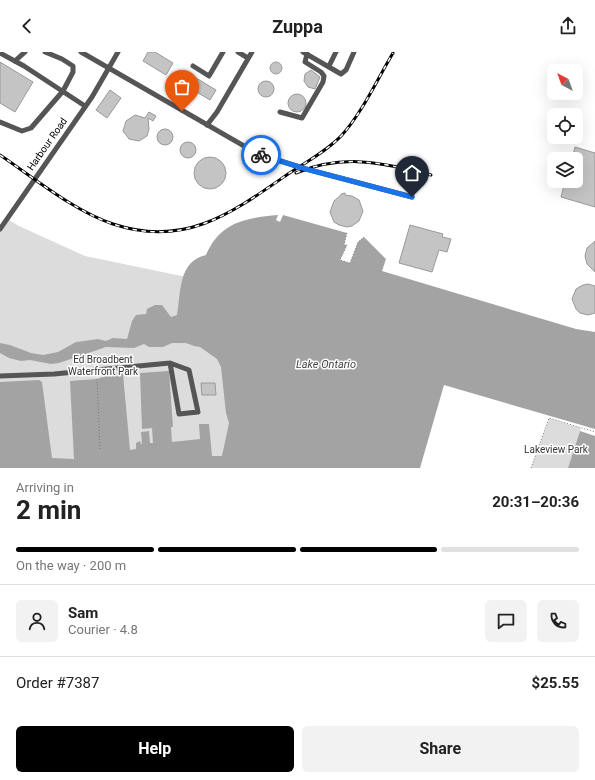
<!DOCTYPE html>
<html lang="en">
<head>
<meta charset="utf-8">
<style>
	body { margin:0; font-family:Roboto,sans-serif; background:#f2f2f2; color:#222; height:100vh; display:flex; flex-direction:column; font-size:15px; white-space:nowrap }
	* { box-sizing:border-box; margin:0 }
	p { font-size:13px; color:#767676 }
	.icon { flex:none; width:22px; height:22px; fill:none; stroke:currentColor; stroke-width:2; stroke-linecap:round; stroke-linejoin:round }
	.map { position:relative; height:416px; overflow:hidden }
	.sheet { display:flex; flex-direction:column; background:#fff; flex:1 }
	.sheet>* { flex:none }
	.needle { width:26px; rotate:319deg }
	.controls { position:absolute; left:547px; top:12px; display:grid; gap:8px }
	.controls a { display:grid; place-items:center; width:36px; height:36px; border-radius:6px; background:#fff; box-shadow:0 4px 16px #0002; font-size:20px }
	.pin { position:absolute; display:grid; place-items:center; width:34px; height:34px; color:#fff; margin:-41px -17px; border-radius:50% 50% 50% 0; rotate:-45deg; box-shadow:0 0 4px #0007 }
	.pin .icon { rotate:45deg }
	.courier { position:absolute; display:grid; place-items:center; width:40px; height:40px; margin:-20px; border:3px solid #1a73e8; border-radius:50%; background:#fff; color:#222; box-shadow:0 1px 5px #0007 }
	.head em { font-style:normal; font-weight:700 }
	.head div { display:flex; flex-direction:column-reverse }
	.head { display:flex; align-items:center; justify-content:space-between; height:68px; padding:0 16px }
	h1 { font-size:26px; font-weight:700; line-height:30px }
	.bar { display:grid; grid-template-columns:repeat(4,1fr); gap:6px 4px; align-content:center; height:48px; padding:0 16px }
	.bar i { height:5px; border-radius:3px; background:#e0e0e0 }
	.bar .on { background:#000 }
	.bar p { grid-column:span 4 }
	.line { display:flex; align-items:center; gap:10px; padding:0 16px; border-top:1px solid #e0e0e0 }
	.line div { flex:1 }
	.round { display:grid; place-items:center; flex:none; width:42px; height:42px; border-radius:6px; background:#f2f2f2 }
	.primary-button { display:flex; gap:8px; margin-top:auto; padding:8px 16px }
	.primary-button a { flex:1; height:46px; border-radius:6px; background:#000; color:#fff; font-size:16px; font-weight:700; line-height:46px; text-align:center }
	.primary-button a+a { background:#f2f2f2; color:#222 }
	header { display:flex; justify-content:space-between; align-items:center; height:52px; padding:0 16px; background:#fff; font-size:18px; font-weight:700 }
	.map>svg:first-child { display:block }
</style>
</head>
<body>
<header><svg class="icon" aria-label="back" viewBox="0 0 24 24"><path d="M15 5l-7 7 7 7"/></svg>Zuppa<svg class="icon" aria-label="share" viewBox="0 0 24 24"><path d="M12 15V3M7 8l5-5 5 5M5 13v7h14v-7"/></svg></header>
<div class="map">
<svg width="595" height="416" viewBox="0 0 595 416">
	<rect width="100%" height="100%" fill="#fff"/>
	<g fill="#dcdcdc">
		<path d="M9 168 19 174 85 204 196 227 231 306 236 416H0V181Z"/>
		<path d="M549 366 581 376 568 416H531Z"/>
	</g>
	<g fill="#a3a3a3">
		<path d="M278 163 276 168 280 170 283 163 347 181 344 193H347L340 208 350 211 358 190 364 185 386 207 382 219 576 277 595 280V377L444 333 420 416H0V330L39 328 42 330 52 406 74 407 70 329 97 327 119 320 123 322 130 398 136 397V391L140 389 141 392H142L141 380 149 379 150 391H153L152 376 142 377 140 321 169 319 173 375H171L172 390 200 387 199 372H209L212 404H222L229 371 226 361 221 315 217 307 200 295 194 294 186 291H172L163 295H149L144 292 134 296 106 295 59 311 51 312 30 308 21 309 9 306 0 301V291L10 293 31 301 43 303 58 300 76 290 84 289 98 287 106 289 113 286 127 287 132 269 136 263 146 262 147 257 155 253H162L171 265 177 263C181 241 178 209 206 203 220 170 245 166 278 163Z"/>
		<path d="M580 379 595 384V416H568Z"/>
	</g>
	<g fill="#c4c4c4" stroke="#999">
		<path d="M148 0H155L173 11 166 23 143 9Z"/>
		<circle cx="276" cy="16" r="6"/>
		<path d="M0 10 33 30 15 60 0 51Z"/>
		<path d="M311 18 320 25 315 37 308 35 304 29 305 22Z"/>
		<path d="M186 20 216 38 210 48 180 30Z"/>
		<circle cx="266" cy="37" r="8"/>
		<path d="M110 38 121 46 107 66 96 58Z"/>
		<circle cx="297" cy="51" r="9"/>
		<path d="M149 60 156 64 153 69 148 66 149 77 147 84 139 89 129 87 123 79 126 69 135 63 145 66Z"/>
		<circle cx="165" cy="85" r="8"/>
		<circle cx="188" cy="98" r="8"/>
		<path d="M575 95 595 101V155L561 145 565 129H576V107H572Z"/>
		<circle cx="210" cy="121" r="16"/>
		<path d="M345 141V143L352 144 359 148 363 159 359 169 352 174 347 175 339 173 334 170 330 160 334 149 341 143V142Z"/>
		<path d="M410 173 443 182 442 185 451 187 447 200 439 198 432 220 399 211Z"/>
		<path d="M595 189V220L587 212 585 204 587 196Z"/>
		<path d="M588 232 595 234V261L588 263 580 261 576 257 572 247 576 237 583 233Z"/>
		<path d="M201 331H215L216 343H202Z"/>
	</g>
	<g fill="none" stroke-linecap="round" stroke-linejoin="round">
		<g stroke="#777" stroke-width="1" stroke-dasharray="1 2" stroke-linecap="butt">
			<path d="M347 181 344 193H347L340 208 350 211 358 190 364 185"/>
			<path d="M97 327 100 398"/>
			<path d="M531 416 549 366 595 380"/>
		</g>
		<g stroke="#555" stroke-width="5">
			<path d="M81 0 258 102 306 117 412 145"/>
			<path d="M238 0 248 6"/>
			<path d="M303 0 341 22 346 18 354 0"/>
			<path d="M0 1 24 14 85 54"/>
			<path d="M15 9 25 0"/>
			<path d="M193 14 209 24 223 0"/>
			<path d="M329 14 336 0"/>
			<path d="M280 60 302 66 323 30 324 24 321 20 305 10 307 2"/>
			<path d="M0 70 22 79 31 76 63 39 73 20V14L62 7 45 0"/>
			<path d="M207 73 217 60 252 0"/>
			<path d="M0 177 92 45 118 0"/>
			<path d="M0 324 54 322 170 311 189 318 198 360 179 362 170 311"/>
		</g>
		<g stroke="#000" stroke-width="3">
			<g id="rail">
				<path d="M0 103C34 126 74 159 113 172 185 196 232 161 288 122 306 110 327 99 342 83 362 61 378 26 393 1"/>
				<path d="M296 121C345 101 382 111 431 123"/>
			</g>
		</g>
		<use href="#rail" stroke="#fff" stroke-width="1.5" stroke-dasharray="4.5" stroke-linecap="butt"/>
	</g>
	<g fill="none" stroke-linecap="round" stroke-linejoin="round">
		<path stroke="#595959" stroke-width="4" stroke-dasharray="0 7.2" d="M182 59 261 103"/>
		<path stroke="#1a73e8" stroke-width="5" d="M261 103 306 117 412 145"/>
	</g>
	<g text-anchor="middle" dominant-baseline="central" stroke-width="3" stroke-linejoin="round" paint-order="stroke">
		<g font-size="10" fill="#000" stroke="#fff">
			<text transform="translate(47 92) rotate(-55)">Harbour Road</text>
		</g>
		<g font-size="10" fill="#333" stroke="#fff">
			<text x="103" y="307">Ed Broadbent<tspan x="103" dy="12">Waterfront Park</tspan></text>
			<text x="556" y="397">Lakeview Park</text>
		</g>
		<g font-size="11" font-style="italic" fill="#444" stroke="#fff">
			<text x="326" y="312">Lake Ontario</text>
		</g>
	</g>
</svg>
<div class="controls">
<a><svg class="needle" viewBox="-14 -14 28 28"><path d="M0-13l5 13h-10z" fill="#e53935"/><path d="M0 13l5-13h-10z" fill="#767676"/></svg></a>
<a><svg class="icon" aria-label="locate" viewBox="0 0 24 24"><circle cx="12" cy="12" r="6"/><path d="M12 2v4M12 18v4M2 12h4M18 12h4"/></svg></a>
<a><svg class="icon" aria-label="layers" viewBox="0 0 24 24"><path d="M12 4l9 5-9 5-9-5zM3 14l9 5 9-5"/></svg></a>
</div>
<div class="pin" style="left:182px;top:59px;background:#ea580c"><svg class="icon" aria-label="bag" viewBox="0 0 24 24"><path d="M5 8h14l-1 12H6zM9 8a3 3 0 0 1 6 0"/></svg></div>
<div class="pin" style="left:412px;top:145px;background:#1f2937"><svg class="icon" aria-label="home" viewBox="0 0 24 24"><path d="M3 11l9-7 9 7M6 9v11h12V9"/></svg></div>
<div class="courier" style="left:261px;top:103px"><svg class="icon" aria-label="bike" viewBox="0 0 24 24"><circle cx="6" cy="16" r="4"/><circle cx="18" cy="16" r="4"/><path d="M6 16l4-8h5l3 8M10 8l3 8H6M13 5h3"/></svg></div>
</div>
<section class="sheet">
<div class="head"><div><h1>2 min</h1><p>Arriving in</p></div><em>20:31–20:36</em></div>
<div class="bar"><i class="on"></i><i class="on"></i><i class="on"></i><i></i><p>On the way · 200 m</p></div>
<div class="line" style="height:72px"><a class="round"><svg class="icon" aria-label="person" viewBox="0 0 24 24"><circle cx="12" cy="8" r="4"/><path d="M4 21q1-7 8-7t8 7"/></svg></a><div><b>Sam</b><p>Courier · 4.8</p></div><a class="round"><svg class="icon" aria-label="chat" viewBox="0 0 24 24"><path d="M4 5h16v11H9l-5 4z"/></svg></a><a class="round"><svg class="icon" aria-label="phone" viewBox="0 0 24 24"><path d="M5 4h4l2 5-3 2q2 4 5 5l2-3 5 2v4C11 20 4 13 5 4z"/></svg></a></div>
<div class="line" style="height:52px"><div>Order #7387</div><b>$25.55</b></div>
<div class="primary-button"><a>Help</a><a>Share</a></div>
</section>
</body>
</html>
